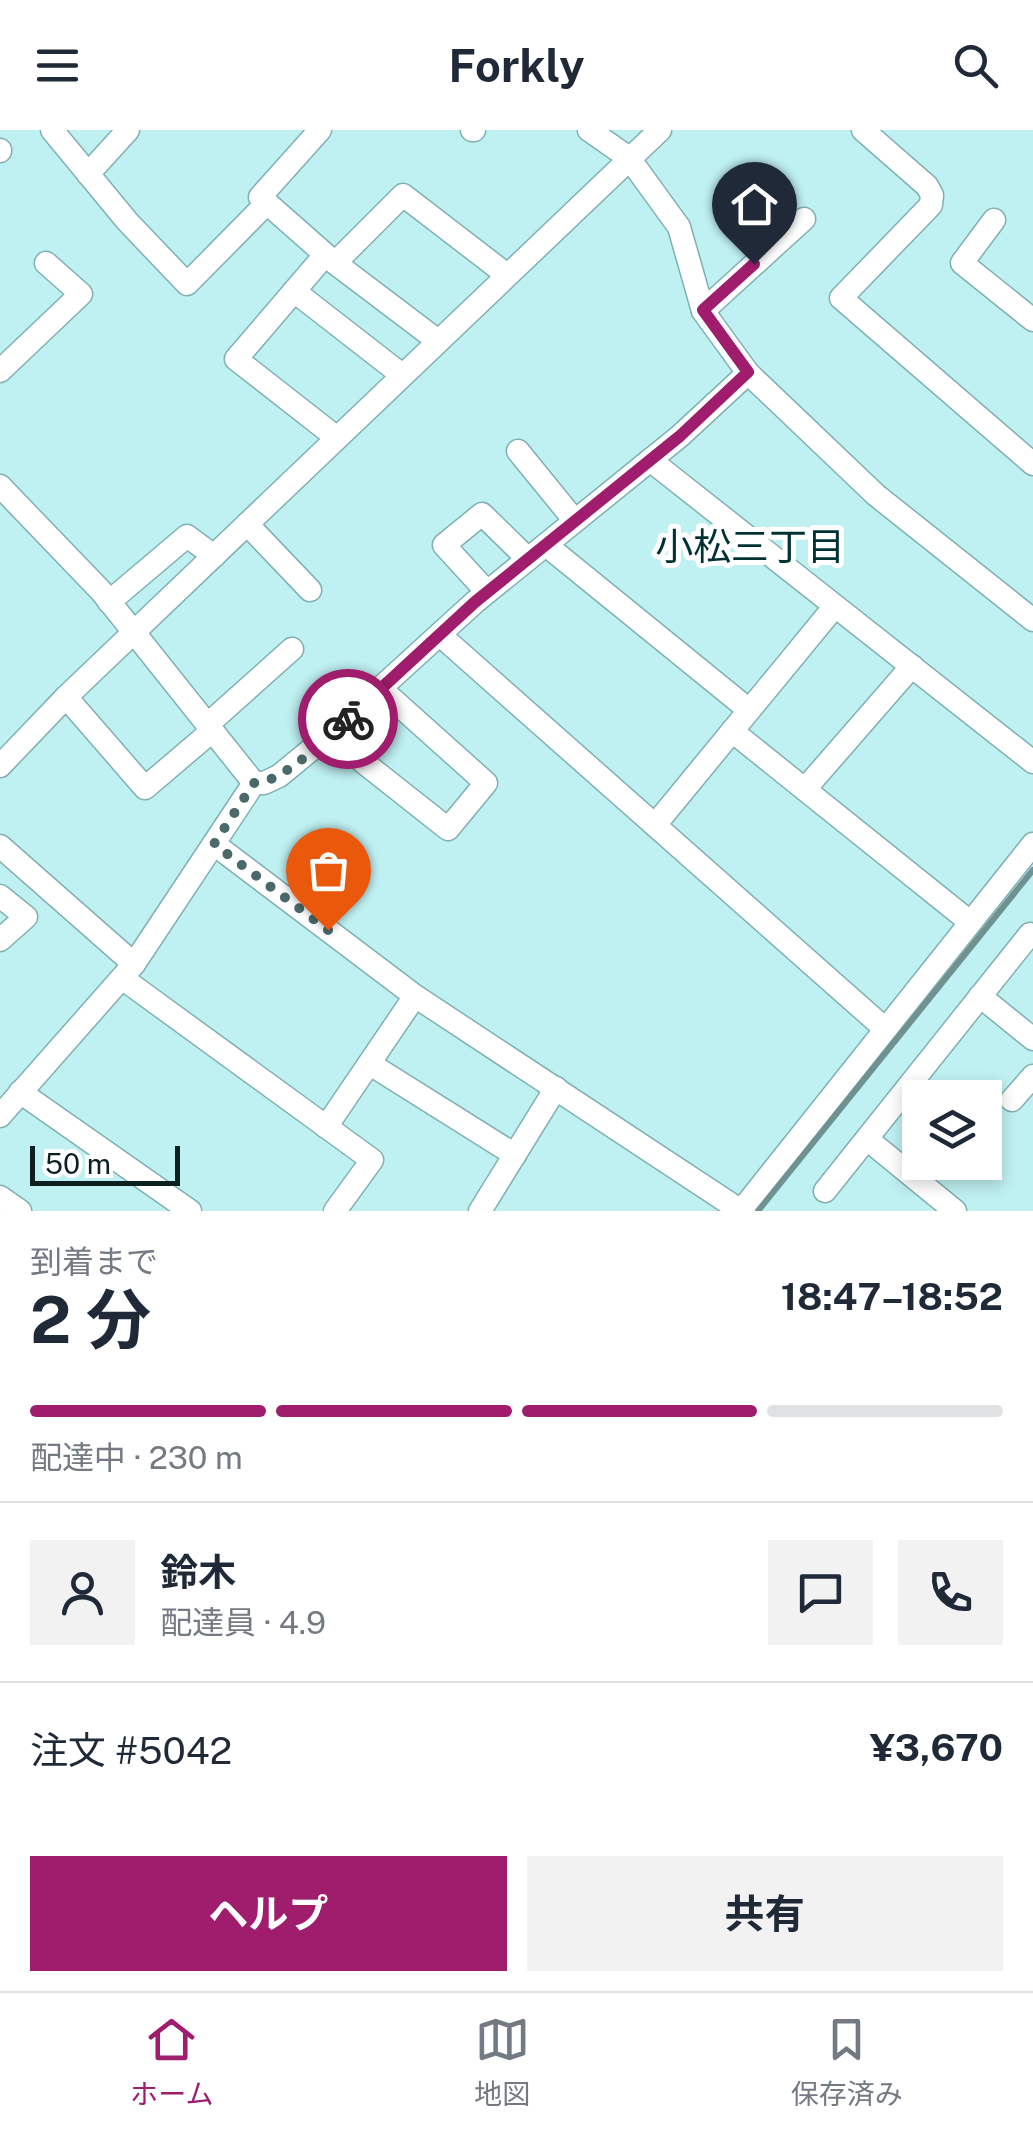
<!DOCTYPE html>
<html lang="ja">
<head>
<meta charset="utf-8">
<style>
	body { margin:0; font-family:"Public Sans","Noto Sans JP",sans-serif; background:#f2f2f3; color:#1f2937; height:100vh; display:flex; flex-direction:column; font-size:38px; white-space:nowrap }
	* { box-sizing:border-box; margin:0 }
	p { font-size:32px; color:#747a83 }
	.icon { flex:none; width:55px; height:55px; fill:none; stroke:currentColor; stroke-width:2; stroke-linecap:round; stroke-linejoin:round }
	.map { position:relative; height:1081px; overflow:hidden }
	.side { display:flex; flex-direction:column; background:#fff; flex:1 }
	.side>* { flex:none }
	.buttons { position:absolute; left:902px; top:950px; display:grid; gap:20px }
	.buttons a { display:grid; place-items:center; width:100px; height:100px; border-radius:0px; background:#fff; box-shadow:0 5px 15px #0003; font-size:50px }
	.scale { position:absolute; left:30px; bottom:25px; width:150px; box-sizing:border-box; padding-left:10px; border:5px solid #0d2020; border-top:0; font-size:28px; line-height:35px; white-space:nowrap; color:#0d2020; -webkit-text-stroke:8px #fff; paint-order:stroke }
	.pin { position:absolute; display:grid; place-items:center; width:85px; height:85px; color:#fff; margin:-102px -42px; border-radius:50% 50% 50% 0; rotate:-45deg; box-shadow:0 0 10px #0007 }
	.pin .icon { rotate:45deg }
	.courier { position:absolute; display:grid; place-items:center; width:100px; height:100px; margin:-50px; border:8px solid #a01d6d; border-radius:50%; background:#fff; color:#222; box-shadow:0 2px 12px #0007 }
	.head em { font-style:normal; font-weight:700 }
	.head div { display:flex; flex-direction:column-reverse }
	.head { display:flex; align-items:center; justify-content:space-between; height:170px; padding:0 30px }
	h1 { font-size:65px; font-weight:700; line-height:75px }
	.bar { display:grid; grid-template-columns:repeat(4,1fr); gap:15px 10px; align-content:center; height:120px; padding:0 30px }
	.bar i { height:12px; border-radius:8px; background:#e0e1e3 }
	.bar .current { background:#a01d6d }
	.bar p { grid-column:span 4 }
	.line { display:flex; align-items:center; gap:25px; padding:0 30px; border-top:2px solid #e0e1e3 }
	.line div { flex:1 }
	.round { display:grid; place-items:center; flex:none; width:105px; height:105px; border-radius:0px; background:#f2f2f3 }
	.button { display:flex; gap:20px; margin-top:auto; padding:20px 30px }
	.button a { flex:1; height:115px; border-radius:0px; background:#a01d6d; color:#fff; font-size:40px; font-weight:700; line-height:115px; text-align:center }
	.button a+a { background:#f2f2f3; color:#1f2937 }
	header { display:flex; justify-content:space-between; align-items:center; height:130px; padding:0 30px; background:#fff; font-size:45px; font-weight:700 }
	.tab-bar { display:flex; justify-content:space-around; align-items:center; height:140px; border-top:2px solid #e0e1e3; background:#fff; font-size:28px; color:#747a83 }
	.tab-bar a { display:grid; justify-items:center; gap:5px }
	.tab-bar .current { color:#a01d6d }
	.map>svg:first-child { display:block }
</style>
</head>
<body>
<header><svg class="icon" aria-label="menu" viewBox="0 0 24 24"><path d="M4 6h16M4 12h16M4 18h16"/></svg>Forkly<svg class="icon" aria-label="search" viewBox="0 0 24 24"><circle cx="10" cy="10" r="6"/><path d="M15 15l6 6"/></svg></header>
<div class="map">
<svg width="1033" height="1081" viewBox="0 0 1033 1081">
	<rect width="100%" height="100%" fill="#bff0f2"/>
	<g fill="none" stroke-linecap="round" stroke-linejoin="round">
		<g stroke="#81b0b2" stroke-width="25">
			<g id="minor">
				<path d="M52 0 127 91 187 154 267 73"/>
				<path d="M320 0 260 67 335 133 438 211"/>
				<path d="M472 0H474"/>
				<path d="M589 0 629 28 679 97 703 181 748 243 876 365 1033 490"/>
				<path d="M863 0 927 56 932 65 931 75 841 168 1033 334"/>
				<path d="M0 21V20"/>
				<path d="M88 44 128 0"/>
				<path d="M994 90 962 133 1033 190"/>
				<path d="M325 125 236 229 337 308"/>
				<path d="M335 133 403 65 507 145"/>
				<path d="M294 161 402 245"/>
				<path d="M703 181 804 89"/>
				<path d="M0 241 81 164 46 133"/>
				<path d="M518 321 575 391"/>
				<path d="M650 330 1033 632"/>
				<path d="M0 356 101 461 254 653"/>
				<path d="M247 394 310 460"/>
				<path d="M546 415 749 580"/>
				<path d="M487 462 444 415 482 384 528 429"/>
				<path d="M109 472 187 406 214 426"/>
				<path d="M440 505 884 898"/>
				<path d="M66 567 145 658 212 601"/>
				<path d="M207 595 292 519"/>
				<path d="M732 601 970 792"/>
				<path d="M329 605 448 699 486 653 381 559"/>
				<path d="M0 636 66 567 660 0"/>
				<path d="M805 659 912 536"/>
				<path d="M655 695 835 476"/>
				<path d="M214 714 415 866 741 1081"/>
				<path d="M0 716 134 834"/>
				<path d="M0 766 26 787 0 810"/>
				<path d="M122 848 372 1030 335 1081"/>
				<path d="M980 866 1033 909"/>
				<path d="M370 934 515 1025"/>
				<path d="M20 962 190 1081"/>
				<path d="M1012 970 1033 946"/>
				<path d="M0 986 134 834 254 653H264L279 646 329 605 475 472 680 306 748 243"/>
				<path d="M326 997 415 866"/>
				<path d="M867 1009 955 1081"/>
				<path d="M825 1061 1030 804 1033 806"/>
				<path d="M0 1067 20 1081"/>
				<path d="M480 1081 556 958"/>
				<path d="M741 1081 1033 714"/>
			</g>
		</g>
		<use href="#minor" stroke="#fff" stroke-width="22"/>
		<path stroke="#6e9192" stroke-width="6" d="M758 1081 1033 740"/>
	</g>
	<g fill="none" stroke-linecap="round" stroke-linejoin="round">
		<path stroke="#4b696a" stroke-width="10" stroke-dasharray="0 18" d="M328 800 214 714 254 653C283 653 326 608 348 589"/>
		<path stroke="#a01d6d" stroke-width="12" d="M348 589 475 472 680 306 748 242 703 180 754 134"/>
	</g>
	<g text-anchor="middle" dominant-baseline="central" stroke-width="10" stroke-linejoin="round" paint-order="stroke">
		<g font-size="38" fill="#003133" stroke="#fff">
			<text x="750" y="416">小松三丁目</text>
		</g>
	</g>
</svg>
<div class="buttons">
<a><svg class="icon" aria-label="layers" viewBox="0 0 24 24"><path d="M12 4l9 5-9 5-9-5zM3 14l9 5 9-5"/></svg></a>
</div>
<div class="scale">50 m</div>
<div class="pin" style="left:328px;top:800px;background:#ea580c"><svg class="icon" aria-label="bag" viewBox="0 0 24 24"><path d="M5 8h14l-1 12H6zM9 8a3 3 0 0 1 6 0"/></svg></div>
<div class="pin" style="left:754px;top:134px;background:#1f2937"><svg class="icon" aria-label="home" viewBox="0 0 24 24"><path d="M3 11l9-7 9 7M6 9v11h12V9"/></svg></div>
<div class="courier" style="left:348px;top:589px"><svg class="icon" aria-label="bike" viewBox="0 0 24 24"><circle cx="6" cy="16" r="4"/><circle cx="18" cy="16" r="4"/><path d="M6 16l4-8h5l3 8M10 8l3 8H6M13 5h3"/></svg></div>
</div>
<section class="side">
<div class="head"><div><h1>2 分</h1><p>到着まで</p></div><em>18:47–18:52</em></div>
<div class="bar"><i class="current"></i><i class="current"></i><i class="current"></i><i></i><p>配達中 · 230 m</p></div>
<div class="line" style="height:180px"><a class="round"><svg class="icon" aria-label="person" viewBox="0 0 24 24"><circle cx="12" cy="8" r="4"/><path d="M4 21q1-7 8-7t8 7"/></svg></a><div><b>鈴木</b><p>配達員 · 4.9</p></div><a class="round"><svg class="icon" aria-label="chat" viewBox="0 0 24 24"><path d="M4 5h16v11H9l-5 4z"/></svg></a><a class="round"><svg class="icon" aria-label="phone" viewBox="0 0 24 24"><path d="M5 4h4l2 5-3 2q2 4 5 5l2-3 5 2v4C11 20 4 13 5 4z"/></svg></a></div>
<div class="line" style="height:130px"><div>注文 #5042</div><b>¥3,670</b></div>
<div class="button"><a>ヘルプ</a><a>共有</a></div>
</section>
<nav class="tab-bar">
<a class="current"><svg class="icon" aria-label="home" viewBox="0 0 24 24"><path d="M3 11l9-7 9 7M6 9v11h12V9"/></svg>ホーム</a>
<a><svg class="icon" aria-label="map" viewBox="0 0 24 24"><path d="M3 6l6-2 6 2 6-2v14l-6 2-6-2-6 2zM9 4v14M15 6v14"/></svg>地図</a>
<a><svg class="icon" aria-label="saved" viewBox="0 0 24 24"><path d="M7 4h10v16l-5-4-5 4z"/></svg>保存済み</a>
</nav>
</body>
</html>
